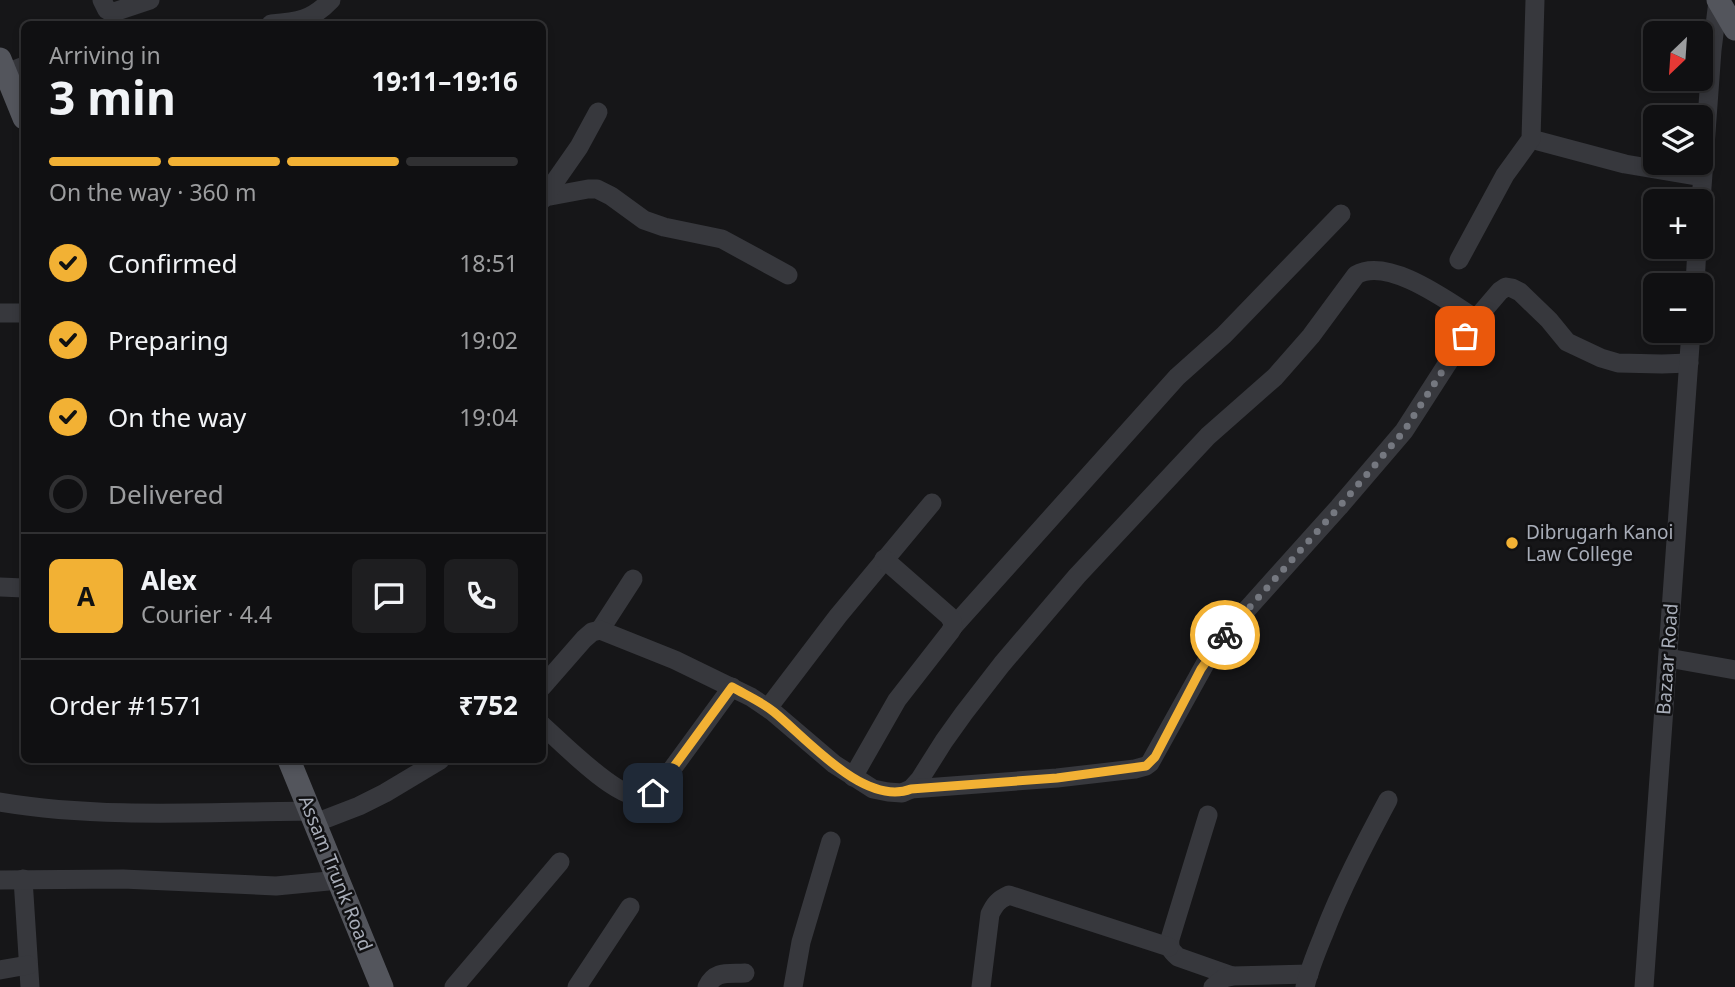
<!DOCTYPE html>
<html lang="en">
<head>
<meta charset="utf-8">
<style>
	body { margin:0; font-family:"Noto Sans",sans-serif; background:#1e1e20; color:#f1f3f6; height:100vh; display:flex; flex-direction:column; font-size:26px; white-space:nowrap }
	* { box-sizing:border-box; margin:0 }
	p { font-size:23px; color:#9c9d9f }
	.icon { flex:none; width:38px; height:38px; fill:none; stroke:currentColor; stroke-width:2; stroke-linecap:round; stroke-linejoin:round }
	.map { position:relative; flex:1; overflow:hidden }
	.details { position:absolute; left:21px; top:21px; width:525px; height:742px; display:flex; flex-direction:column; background:#101012; border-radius:10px; box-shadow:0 4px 10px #0003,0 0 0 2px #303032 }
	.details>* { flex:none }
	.needle { width:46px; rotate:205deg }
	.buttons { position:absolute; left:1643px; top:21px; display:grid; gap:14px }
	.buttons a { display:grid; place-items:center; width:70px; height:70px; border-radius:10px; background:#101012; box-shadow:0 4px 10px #0003,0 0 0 2px #303032; font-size:35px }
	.pin { position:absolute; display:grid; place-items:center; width:60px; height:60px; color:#fff; margin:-30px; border-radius:14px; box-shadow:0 4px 10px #0006 }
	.courier { position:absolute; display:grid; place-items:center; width:70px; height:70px; margin:-35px; border:5px solid #f2b134; border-radius:50%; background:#fff; color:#222; box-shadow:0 2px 9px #0007 }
	.head em { font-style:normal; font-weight:700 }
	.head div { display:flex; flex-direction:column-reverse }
	.head { display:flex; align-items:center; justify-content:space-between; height:119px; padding:0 28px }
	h1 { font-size:46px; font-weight:700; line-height:52px }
	.bar { display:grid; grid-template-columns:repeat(4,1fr); gap:10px 7px; align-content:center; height:84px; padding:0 28px }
	.bar i { height:9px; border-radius:5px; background:#303032 }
	.bar .current { background:#f2b134 }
	.bar p { grid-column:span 4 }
	.line { display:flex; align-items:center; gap:18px; padding:0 28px; border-top:2px solid #303032 }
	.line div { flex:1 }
	.round { display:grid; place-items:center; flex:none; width:74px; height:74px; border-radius:10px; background:#1e1e20 }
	ol { padding:0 28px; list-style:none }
	li { display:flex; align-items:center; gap:21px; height:77px }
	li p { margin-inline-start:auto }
	li .icon { padding:7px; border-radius:50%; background:#f2b134; color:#111; stroke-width:4 }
	li:last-child { color:#9c9d9f }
	li i { width:38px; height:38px; border:4px solid #303032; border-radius:50% }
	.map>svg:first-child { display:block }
</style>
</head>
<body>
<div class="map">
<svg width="1735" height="987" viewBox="0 0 1735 987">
	<rect width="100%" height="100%" fill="#161618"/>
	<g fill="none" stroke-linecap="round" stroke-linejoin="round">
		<g stroke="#37383d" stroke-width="19">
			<path d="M102 0 107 10 114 12 150 0"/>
			<path d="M271 24C298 22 312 20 331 0"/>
			<path d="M6 73 24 66"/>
			<path d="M1531 139 1625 164 1702 177"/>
			<path d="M545 197 588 189H597L611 196 644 220 664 227 722 239 788 275"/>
			<path d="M542 200 579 147 598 112"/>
			<path d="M1701 201 1712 50 1718 1"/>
			<path d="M1459 260 1505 175 1531 139 1535 0"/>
			<path d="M1695 285 1697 247"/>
			<path d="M0 313H24"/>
			<path d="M0 587 24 588"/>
			<path d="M953 627 1177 377 1224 335 1341 214"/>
			<path d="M600 630 633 579"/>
			<path d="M1668 658 1735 670"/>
			<path d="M542 687 584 639 592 632 600 630 675 660 751 697 773 712 834 764 873 789 888 792 902 793 911 789 920 779 944 741 964 713 1002 664 1077 576 1208 436 1275 377 1311 336 1356 275C1388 256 1449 302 1476 319"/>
			<path d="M768 708 838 616 932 503"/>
			<path d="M542 725C561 742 615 797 639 796 647 796 653 792 659 787L732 687"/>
			<path d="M853 777 897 700 950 632 953 627 952 621 949 616 884 559"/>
			<path d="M911 789 1057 778 1135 769 1146 766 1150 763 1210 655 1233 625 1339 507 1404 431 1476 319 1500 291 1506 287 1512 288 1520 292 1549 320 1567 342 1601 358 1618 363 1662 364 1689 363"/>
			<path d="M0 802C102 819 207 812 310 811"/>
			<path d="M1208 815 1170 939C1169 948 1171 951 1178 957L1232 976"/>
			<path d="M315 823 359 806 385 793 440 760"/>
			<path d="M23 879 30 987"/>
			<path d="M0 880 123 879 276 886 339 880"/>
			<path d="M0 970 28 965"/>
			<path d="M454 987 560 862"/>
			<path d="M577 987 630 907"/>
			<path d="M707 987C715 970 728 974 745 973"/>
			<path d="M793 987 801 942 831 841"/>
			<path d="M981 987 990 914C995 904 998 900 1009 895L1169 947"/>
			<path d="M1213 987 1224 978 1232 976 1309 974"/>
			<path d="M1305 987C1309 970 1316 953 1323 936 1341 889 1364 845 1388 800"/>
			<path d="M1644 987 1691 331"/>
		</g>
		<g stroke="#53555c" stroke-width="23">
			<path d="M1718 0 1735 29"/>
			<path d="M0 59 24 118"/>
			<path d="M289 760 382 987"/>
		</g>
	</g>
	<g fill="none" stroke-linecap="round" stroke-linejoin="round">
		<path stroke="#757880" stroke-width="7" stroke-dasharray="0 12.6" d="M1225 635 1339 507 1404 431 1465 336"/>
		<path stroke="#f2b134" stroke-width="9" d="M653 793 659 787 732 687C746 695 762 702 774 712 807 739 865 807 911 789L1057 778 1146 766 1155 757 1201 669 1225 635"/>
	</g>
	<circle fill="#f2b134" stroke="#111113" stroke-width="2.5" cx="1512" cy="543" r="7"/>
	<g text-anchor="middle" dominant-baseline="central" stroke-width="5" stroke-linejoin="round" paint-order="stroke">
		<g font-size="19" fill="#a8adb8" stroke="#111113" text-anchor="start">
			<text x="1526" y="532">Dibrugarh Kanoi<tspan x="1526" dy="22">Law College</tspan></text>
		</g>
		<g font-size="19" fill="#a8adb8" stroke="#111113">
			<text transform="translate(1667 659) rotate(-86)">Bazaar Road</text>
			<text transform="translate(336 873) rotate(68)">Assam Trunk Road</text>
		</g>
	</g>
</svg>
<div class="buttons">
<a><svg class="needle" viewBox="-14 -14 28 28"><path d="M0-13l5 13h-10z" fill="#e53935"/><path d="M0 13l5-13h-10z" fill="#9c9d9f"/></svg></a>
<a><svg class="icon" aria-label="layers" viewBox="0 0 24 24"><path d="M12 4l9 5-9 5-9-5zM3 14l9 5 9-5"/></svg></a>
<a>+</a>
<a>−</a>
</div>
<div class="pin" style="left:1465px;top:336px;background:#ea580c"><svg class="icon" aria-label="bag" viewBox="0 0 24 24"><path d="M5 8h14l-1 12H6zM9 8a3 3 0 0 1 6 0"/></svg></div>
<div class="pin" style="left:653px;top:793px;background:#1f2937"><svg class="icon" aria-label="home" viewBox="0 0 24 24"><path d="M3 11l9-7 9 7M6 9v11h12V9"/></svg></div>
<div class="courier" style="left:1225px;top:635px"><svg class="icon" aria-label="bike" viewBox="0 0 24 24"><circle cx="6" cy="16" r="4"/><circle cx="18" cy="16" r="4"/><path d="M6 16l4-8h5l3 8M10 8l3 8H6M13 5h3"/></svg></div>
<section class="details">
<div class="head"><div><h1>3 min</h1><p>Arriving in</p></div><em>19:11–19:16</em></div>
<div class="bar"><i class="current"></i><i class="current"></i><i class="current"></i><i></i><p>On the way · 360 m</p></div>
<ol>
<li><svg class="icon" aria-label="check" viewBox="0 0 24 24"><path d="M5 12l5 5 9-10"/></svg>Confirmed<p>18:51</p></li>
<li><svg class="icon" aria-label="check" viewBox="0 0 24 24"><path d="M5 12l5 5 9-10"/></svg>Preparing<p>19:02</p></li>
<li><svg class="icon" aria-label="check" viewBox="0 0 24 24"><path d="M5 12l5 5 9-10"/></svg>On the way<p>19:04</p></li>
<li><i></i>Delivered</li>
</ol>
<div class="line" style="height:126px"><b class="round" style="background:#f2b134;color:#111">A</b><div><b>Alex</b><p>Courier · 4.4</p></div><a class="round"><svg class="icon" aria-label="chat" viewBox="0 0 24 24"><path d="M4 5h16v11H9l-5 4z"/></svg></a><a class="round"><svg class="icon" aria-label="phone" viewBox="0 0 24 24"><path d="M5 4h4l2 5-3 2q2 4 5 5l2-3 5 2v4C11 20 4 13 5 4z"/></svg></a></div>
<div class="line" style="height:91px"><div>Order #1571</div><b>₹752</b></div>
</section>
</div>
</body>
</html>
